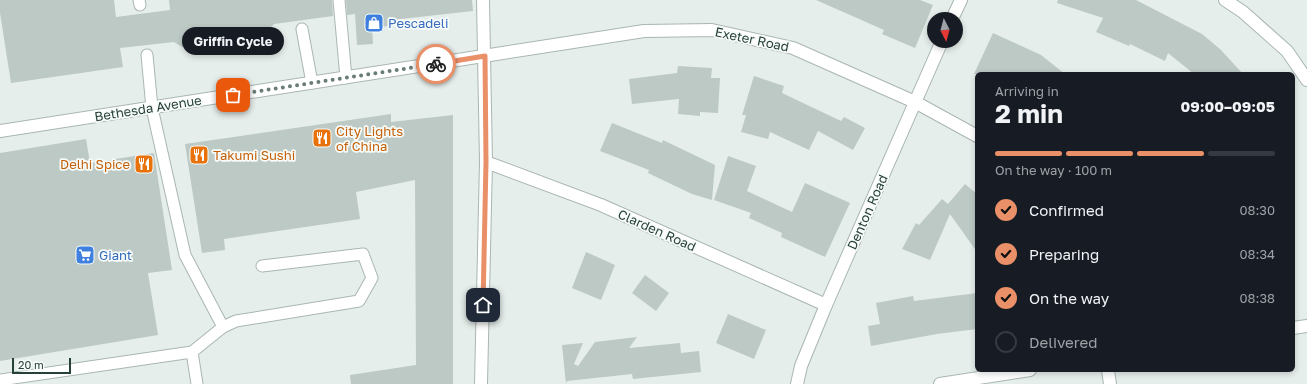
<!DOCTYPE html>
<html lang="en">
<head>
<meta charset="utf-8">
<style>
	body { margin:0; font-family:"Golos Text",sans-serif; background:#242831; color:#f1f3f6; height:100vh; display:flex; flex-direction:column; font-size:15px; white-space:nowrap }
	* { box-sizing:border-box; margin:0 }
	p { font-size:13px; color:#9ea1a6 }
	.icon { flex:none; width:22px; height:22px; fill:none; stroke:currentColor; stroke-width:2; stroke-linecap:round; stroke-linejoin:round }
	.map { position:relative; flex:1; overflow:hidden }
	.side { position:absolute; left:975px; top:72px; width:320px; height:300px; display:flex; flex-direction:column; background:#171b24; border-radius:6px; box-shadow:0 2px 6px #0003 }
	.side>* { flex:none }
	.needle { width:26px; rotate:174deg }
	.buttons { position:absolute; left:927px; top:12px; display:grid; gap:8px }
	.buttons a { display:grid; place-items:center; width:36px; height:36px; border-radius:50%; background:#171b24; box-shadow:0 2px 6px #0003; font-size:20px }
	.scale { position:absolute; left:12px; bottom:10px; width:59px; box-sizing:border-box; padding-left:4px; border:2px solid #26403a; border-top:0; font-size:11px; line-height:14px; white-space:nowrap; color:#26403a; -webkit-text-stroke:3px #f7fbf9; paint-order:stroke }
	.pin { position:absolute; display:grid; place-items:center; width:34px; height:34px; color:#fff; margin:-17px; border-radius:8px; box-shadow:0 2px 6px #0006 }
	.courier { position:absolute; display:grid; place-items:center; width:40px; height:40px; margin:-20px; border:3px solid #e99069; border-radius:50%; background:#fff; color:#222; box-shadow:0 1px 5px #0007 }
	.bubble { position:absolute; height:28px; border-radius:14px; background:#171b24; box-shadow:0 2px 6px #0003; font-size:13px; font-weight:700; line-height:28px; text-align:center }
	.summary em { font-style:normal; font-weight:700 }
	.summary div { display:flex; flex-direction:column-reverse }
	.summary { display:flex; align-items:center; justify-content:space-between; height:68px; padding:0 20px }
	h1 { font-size:26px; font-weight:700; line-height:30px }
	.bar { display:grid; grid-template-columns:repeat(4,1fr); gap:6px 4px; align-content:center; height:48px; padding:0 20px }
	.bar i { height:5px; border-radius:3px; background:#363941 }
	.bar .on { background:#e99069 }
	.bar p { grid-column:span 4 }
	ol { padding:0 20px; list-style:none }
	li { display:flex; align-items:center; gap:12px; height:44px }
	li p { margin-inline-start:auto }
	li .icon { padding:4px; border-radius:50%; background:#e99069; color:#111; stroke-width:4 }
	li:last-child { color:#9ea1a6 }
	li i { width:22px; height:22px; border:2px solid #363941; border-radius:50% }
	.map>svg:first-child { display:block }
</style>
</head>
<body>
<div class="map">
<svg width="1307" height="384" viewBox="0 0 1307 384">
	<rect width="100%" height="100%" fill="#e6eeeb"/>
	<g fill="#bcc9c4">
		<path d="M0 0H114L116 17 170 10 169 0H332L333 16 274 24 259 41 192 53 174 42 120 48 123 67 11 83 0 13Z"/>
		<path d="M346 0H472L473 11 392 20V26L372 27 373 44 357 45 355 14 347 15Z"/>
		<path d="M816 0H920L933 5 915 48 882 34 884 30Z"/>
		<path d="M1058 0H1136L1202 34 1221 50 1243 74H1194L1168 53 1165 61 1130 44 1129 46 1096 32 1103 18 1057 3Z"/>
		<path d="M993 33 1041 55 1065 74H974Z"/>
		<path d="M678 66 712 68 711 78H720L718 113 700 112V116L678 114 679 99 632 104 629 79 677 73Z"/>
		<path d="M754 76 784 86 782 93 841 121 844 117 865 128 853 150 818 131 809 150 770 132 768 139 741 132 746 115H742Z"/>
		<path d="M391 114V122L453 115V384H351L350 375 416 365 415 180 356 192 360 219 224 239 225 250 202 253 185 144Z"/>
		<path d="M612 123 662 143 663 140 715 165 712 200 692 194 648 173 649 170 600 151Z"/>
		<path d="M86 139 90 163 154 153 172 270 148 273 158 335 0 361V153Z"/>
		<path d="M728 156 756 166 747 191 792 212 805 183 850 203 825 257 781 237 782 233 749 218 751 213 714 200Z"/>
		<path d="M965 184 977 194V252L950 214 930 260 902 249 916 223 919 225 942 199 948 204Z"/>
		<path d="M586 252 615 265 601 300 572 288Z"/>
		<path d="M645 275 669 293 656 311 632 293Z"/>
		<path d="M977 293V329L937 334 871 346 868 326 880 324 876 303 913 296 914 301Z"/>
		<path d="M728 314 766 330 754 359 716 343Z"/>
		<path d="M637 337 629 348 680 343 681 353 699 351 701 372 633 379 632 374 567 381 566 384 562 345 583 343 574 364 578 366 595 342Z"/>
	</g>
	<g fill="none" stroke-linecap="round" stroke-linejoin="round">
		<g stroke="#a9b6b2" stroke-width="13">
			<g id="service">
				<path d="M139 0 140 5"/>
				<path d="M339 0 346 78"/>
				<path d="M302 29 312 83"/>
				<path d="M147 55 152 108 185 255 223 327"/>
				<path d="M192 352 197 384"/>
				<path d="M0 380 192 352 223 327 236 321 359 301 372 278 363 254 262 266"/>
			</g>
		</g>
		<g stroke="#a9b6b2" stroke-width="14">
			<g id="minor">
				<path d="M1225 0 1243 12 1287 51 1307 80"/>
				<path d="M952 19 961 0"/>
				<path d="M0 131 644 31 712 30 793 48 915 102 977 136"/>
				<path d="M486 162 601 205 826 305"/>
				<path d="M1293 328 1307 326"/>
				<path d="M1108 370 1110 384"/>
				<path d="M481 384 486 162 483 0"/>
				<path d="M797 384 801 366 826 305 942 41"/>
				<path d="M940 384 1030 370"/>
			</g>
		</g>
		<use href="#service" stroke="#fff" stroke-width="11"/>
		<use href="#minor" stroke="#fff" stroke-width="12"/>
	</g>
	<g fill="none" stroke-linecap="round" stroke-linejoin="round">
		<path stroke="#697d78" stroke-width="4" stroke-dasharray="0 7.2" d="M233 95 436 64"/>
		<path stroke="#e99069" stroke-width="5" d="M436 64 485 56 486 162 483 305"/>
	</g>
	<defs>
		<g id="shop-square" transform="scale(1)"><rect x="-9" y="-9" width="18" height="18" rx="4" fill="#3f7fe0" stroke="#f7fbf9"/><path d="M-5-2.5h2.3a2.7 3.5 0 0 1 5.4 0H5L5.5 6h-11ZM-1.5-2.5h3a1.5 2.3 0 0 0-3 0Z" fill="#fff"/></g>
		<g id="restaurant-square" transform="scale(1)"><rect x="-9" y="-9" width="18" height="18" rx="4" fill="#e8710a" stroke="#f7fbf9"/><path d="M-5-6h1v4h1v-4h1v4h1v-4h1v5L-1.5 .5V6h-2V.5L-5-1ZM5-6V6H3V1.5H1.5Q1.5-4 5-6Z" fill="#fff"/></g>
		<g id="supermarket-square" transform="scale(1)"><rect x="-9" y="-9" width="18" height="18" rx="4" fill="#3f7fe0" stroke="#f7fbf9"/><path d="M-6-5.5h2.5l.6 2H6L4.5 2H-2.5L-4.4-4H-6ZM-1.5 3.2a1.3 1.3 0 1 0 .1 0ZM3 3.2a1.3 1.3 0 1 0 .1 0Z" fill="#fff"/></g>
	</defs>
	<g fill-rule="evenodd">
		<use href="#shop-square" x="374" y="23"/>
		<use href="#restaurant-square" x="322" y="138"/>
		<use href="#restaurant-square" x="199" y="155"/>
		<use href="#restaurant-square" x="144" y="164"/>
		<use href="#supermarket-square" x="85" y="255"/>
	</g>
	<g text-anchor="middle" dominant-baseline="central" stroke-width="3.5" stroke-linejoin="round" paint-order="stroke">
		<g font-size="13" fill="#366cbe" stroke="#f7fbf9" text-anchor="start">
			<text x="388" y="23">Pescadeli</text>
			<text x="99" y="255">Giant</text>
		</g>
		<g font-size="13" fill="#26403a" stroke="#f7fbf9">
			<text transform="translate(752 39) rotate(12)">Exeter Road</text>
			<text transform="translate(148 108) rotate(-9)">Bethesda Avenue</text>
			<text transform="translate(867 212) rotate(-66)">Denton Road</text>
			<text transform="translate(657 230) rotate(24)">Clarden Road</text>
		</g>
		<g font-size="13" fill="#c56008" stroke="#f7fbf9" text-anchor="start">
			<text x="336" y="131">City Lights<tspan x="336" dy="15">of China</tspan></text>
			<text x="213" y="155">Takumi Sushi</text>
			<text x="130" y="164" text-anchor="end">Delhi Spice</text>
		</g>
	</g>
</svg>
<div class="buttons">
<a><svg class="needle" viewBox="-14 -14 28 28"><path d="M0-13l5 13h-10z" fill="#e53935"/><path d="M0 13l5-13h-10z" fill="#9ea1a6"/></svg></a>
</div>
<div class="scale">20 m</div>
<div class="pin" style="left:233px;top:95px;background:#ea580c"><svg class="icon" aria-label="bag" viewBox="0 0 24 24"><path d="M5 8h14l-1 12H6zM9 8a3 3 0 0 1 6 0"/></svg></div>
<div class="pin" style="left:483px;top:305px;background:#1f2937"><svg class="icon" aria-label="home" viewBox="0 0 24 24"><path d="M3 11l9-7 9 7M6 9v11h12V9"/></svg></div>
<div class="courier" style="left:436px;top:64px"><svg class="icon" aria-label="bike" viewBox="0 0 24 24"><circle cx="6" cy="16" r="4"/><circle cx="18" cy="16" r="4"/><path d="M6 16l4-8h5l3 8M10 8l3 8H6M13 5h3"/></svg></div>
<div class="bubble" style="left:182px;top:27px;width:102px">Griffin Cycle</div>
<section class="side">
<div class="summary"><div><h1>2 min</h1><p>Arriving in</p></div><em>09:00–09:05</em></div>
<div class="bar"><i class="on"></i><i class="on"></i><i class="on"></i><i></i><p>On the way · 100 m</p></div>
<ol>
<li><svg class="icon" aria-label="check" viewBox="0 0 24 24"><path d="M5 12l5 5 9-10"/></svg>Confirmed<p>08:30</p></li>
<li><svg class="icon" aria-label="check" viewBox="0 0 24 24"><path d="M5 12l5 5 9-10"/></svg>Preparing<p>08:34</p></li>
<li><svg class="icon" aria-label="check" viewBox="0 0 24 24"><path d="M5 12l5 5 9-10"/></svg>On the way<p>08:38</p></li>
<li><i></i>Delivered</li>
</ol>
</section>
</div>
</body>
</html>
